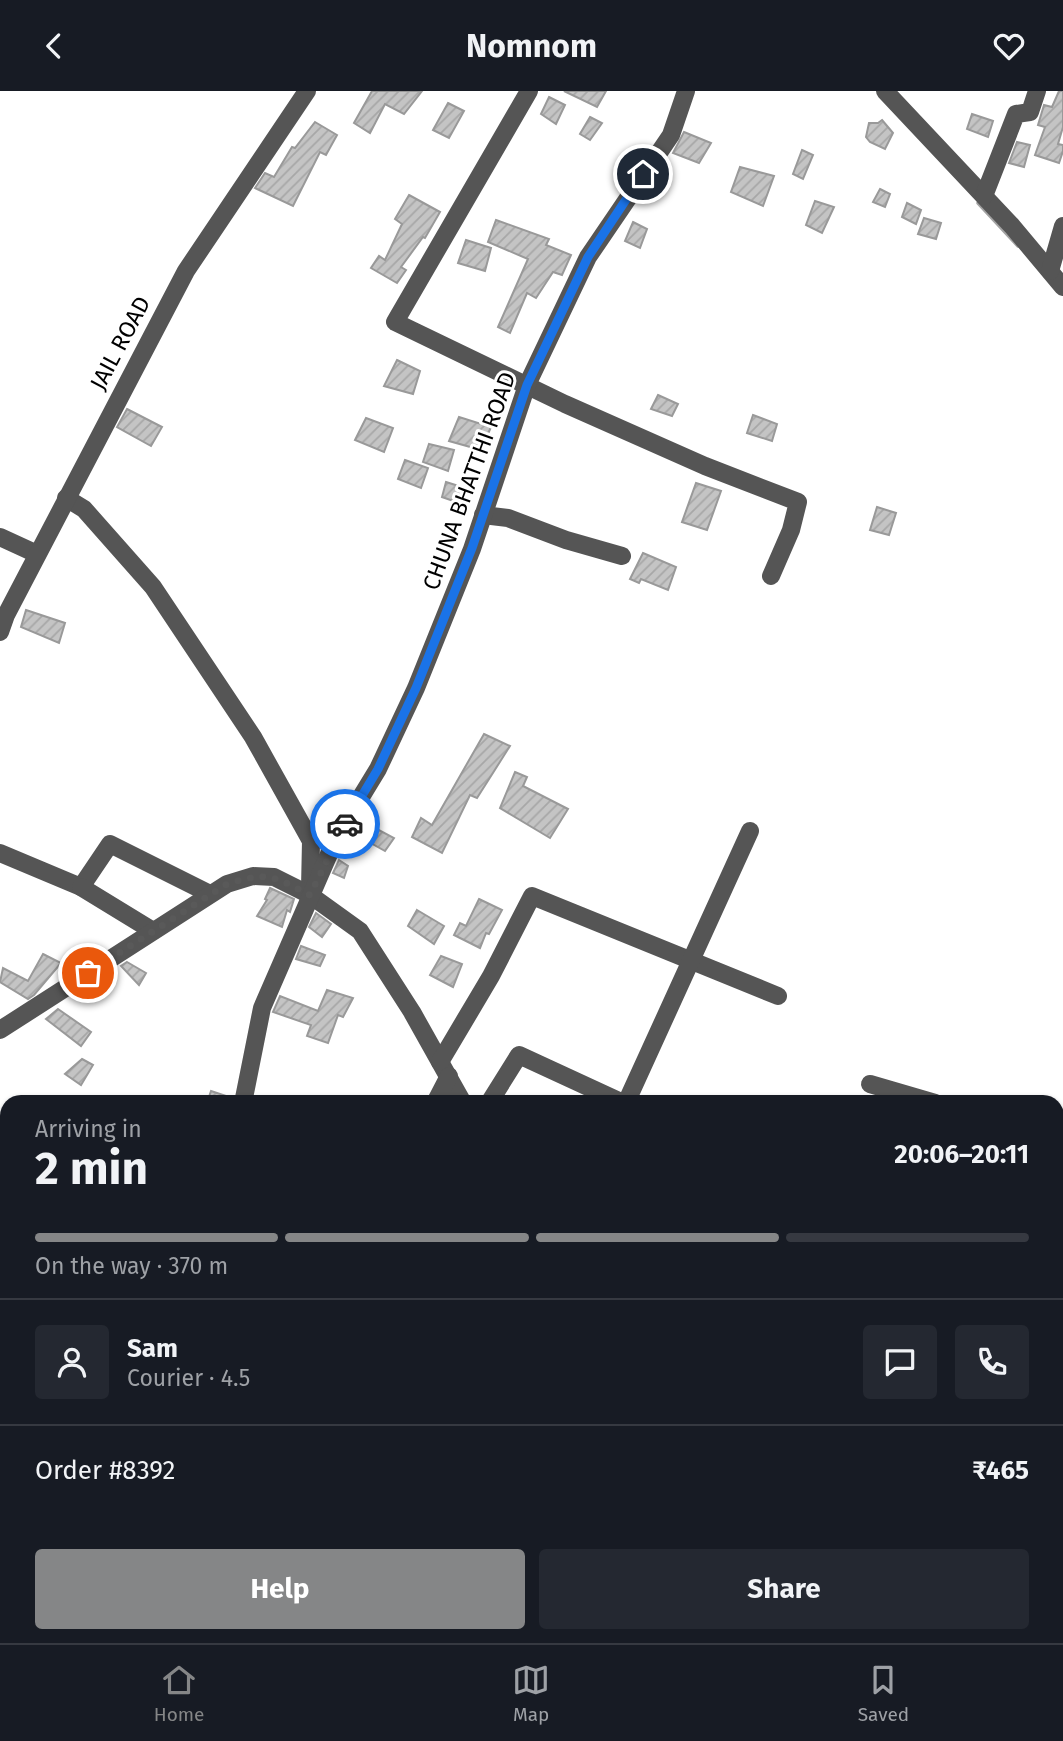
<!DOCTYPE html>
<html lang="en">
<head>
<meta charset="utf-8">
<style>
	body { margin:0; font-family:"Fira Sans",sans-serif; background:#242831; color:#f1f3f6; height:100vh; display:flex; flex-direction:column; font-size:26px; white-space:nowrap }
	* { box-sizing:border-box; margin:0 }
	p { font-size:23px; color:#9ea1a6 }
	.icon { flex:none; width:38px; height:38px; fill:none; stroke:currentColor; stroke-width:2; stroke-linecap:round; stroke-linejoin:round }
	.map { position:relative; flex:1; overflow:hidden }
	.drawer { position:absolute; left:0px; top:1004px; width:1064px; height:548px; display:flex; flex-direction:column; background:#171b24; border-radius:21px 21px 0 0; box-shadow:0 2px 5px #0004 }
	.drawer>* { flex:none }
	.pin { position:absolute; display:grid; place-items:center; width:60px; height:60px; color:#fff; margin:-30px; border:4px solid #fff; border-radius:50%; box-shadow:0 2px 7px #0007 }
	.courier { position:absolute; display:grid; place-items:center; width:70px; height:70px; margin:-35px; border:5px solid #1a73e8; border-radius:50%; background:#fff; color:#222; box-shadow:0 2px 9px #0007 }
	.headline em { font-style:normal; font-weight:700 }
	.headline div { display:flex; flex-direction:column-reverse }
	.headline { display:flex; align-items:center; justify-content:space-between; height:119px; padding:0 35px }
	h1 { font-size:46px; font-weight:700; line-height:52px }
	.bar { display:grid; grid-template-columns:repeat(4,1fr); gap:10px 7px; align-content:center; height:84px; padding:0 35px }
	.bar i { height:9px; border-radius:5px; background:#363941 }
	.bar .active { background:#858687 }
	.bar p { grid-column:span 4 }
	.line { display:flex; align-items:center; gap:18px; padding:0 35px; border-top:2px solid #363941 }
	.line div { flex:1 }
	.round { display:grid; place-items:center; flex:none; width:74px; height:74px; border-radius:7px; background:#242831 }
	.cta { display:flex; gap:14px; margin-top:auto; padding:14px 35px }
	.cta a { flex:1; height:80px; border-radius:7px; background:#858687; color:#fff; font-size:28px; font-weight:700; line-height:80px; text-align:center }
	.cta a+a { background:#242831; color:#f1f3f6 }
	header { display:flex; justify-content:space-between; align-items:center; height:91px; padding:0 35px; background:#171b24; font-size:32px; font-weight:700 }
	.menu { display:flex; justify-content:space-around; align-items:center; height:98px; border-top:2px solid #363941; background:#171b24; font-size:19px; color:#9ea1a6 }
	.menu a { display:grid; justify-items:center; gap:4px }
	.menu .active { color:#858687 }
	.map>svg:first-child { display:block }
</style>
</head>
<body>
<header><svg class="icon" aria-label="back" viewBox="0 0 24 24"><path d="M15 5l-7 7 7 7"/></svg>Nomnom<svg class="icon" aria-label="heart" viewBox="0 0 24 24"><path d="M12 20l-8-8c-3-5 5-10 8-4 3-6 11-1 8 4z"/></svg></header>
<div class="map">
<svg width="1063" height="1552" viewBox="0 0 1063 1552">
	<defs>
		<pattern id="building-hatch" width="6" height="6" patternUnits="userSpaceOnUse" patternTransform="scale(1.75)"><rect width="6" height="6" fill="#c4c4c4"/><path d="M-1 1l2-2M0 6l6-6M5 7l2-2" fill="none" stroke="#a7a7a7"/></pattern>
	</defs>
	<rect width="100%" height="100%" fill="#fff"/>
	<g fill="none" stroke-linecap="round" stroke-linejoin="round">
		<path stroke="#a3a3a3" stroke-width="3.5" d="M978 112 1018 155"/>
	</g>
	<g fill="url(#building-hatch)" stroke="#999" stroke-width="2">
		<path d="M372 0H422L404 23 385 13 370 42 354 32Z"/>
		<path d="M564 0H606L597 16Z"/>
		<path d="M1059 0H1063V36L1058 53 1063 54V60L1059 72 1035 64 1045 36 1038 34 1044 14 1052 16Z"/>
		<path d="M549 6 565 14 556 33 541 23Z"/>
		<path d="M448 12 464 20 449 47 433 39Z"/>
		<path d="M972 23 993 30 988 46 967 38Z"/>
		<path d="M590 26 602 32 590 49 580 43Z"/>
		<path d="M882 29 893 42 885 58 870 51 866 46 869 32H878Z"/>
		<path d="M315 31 337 44 326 64 320 61 293 115 255 97 265 82 274 86 292 56 295 57Z"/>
		<path d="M684 41 711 52 699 72 673 62Z"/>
		<path d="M1017 51 1030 54 1024 76 1009 72Z"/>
		<path d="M802 59 813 64 803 88 793 83Z"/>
		<path d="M740 76 774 85 763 115 731 101Z"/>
		<path d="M880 98 890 103 885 116 873 111Z"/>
		<path d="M409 104 440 121 425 147 423 146 401 176 406 179 397 192 371 177 379 165 385 169 402 133 395 128Z"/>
		<path d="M815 110 834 116 822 142 806 134Z"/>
		<path d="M907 112 921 119 916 133 902 126Z"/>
		<path d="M924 127 941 132 936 148 918 143Z"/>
		<path d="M496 129 549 148 546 154 571 164 562 184 553 181 536 207 527 202 510 242 498 236 528 168 488 151Z"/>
		<path d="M633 131 647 138 640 157 625 150Z"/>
		<path d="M466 149 491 157 485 180 458 172Z"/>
		<path d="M397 269 420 280 413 303 384 295Z"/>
		<path d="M658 304 678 313 672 325 651 318Z"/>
		<path d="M127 318 162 336 151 355 117 336Z"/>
		<path d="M753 324 777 333 772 350 747 342Z"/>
		<path d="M459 326 491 336 481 359 449 350Z"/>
		<path d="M366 327 393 337 384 361 355 349Z"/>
		<path d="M429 353 454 359 448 380 423 371Z"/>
		<path d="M405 369 428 377 421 397 398 388Z"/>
		<path d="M446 391 468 398 462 413 442 406Z"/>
		<path d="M696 392 721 400 707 439 682 431Z"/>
		<path d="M877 416 896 422 889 444 870 439Z"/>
		<path d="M643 462 676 476 668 499 641 488 639 492 630 488Z"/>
		<path d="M26 519 65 532 59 552 21 536Z"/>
		<path d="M484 643 510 655 477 707 470 704 442 762 412 746 421 727 432 734Z"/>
		<path d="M515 681 527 686 523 695 568 718 550 747 500 717Z"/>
		<path d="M360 729 394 747 385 760 353 742Z"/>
		<path d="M339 769 348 775 344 787 333 782Z"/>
		<path d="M270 797 294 808 290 821 287 819 282 836 257 825 267 809 265 808Z"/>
		<path d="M479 808 502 819 489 843 486 842 480 857 454 844 460 832 466 835Z"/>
		<path d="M417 819 444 835 434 853 408 835Z"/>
		<path d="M316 822 331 833 322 846 309 836Z"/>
		<path d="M301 855 325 864 320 875 296 868Z"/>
		<path d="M43 863 61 872 34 904 28 908 0 891 3 877 28 890Z"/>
		<path d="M441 865 462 873 453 896 430 884Z"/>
		<path d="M127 871 146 882 139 894 121 875Z"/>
		<path d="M327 899 353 907 343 926 338 924 328 952 307 945 311 934 273 921 280 905 318 920Z"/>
		<path d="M58 918 91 941 81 955 46 928Z"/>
		<path d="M82 968 93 974 81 994 65 983Z"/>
		<path d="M211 1000 232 1007V1012H207Z"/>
	</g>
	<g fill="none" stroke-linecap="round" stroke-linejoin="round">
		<g stroke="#dbdbdb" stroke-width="20">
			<g id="major">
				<path d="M1057 1507 1063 1500"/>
				<path d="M1018 1552 1024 1545"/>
			</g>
		</g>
		<g stroke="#555" stroke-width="18">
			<path d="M529 0 395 231 565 313 705 375 798 411 791 439 771 485"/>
			<path d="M885 0 1012 135 1063 196"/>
			<path d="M984 105 1016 23 1030 21 1037 0"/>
			<path d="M1050 180 1063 135"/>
			<path d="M66 407 84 418 153 496 253 646 311 750 310 797"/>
			<path d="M483 424 508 427 566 449 622 465"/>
			<path d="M0 446 37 463"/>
			<path d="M0 541 6 524 186 180 307 0"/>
			<path d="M0 762 81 796 110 753 210 803"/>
			<path d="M81 796 153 840"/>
			<path d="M0 939 227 793 253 785 274 786 310 804 360 840 412 921 463 1012"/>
			<path d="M440 971 491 885 532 805 778 905"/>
			<path d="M870 993 935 1012"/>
			<path d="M243 1012 262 917 336 747 378 678 416 597 472 458 527 294 588 166 671 44 686 0"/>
			<path d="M435 1012 449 985"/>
			<path d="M489 1012 519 964 623 1012"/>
			<path d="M626 1012 750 740"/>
			<path d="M1057 1051 1063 1053"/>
			<path d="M1057 1207 1063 1194"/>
			<path d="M1057 1468H1063"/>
			<path d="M277 1545 292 1552"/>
			<path d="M507 1545 510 1552"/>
			<path d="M8 1552 12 1545"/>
		</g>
		<use href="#major" stroke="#000" stroke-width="18"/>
	</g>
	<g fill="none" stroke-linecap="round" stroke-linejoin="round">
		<path stroke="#595959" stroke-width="7" stroke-dasharray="0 12.6" d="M88 882 227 793C270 780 272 785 310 804L345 733"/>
		<path stroke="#1a73e8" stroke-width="9" d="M345 733 378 678 416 597 472 457 527 294 588 166 643 83"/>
	</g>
	<g text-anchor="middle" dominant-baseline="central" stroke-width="6" stroke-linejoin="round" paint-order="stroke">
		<g font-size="23" fill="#000" stroke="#fff">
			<text transform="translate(120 252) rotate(-62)">JAIL ROAD</text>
			<text transform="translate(469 390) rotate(-70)">CHUNA BHATTHI ROAD</text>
		</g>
	</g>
</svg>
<div class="pin" style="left:88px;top:882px;background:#ea580c"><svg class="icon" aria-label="bag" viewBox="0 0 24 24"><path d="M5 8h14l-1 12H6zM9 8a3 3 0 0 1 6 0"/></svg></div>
<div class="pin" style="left:643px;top:83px;background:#1f2937"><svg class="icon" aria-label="home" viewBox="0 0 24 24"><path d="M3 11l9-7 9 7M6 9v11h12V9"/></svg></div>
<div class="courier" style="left:345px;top:733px"><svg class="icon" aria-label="car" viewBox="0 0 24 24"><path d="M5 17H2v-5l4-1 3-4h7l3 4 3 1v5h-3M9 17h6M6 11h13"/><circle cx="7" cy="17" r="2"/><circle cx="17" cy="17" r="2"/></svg></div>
<section class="drawer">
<div class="headline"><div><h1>2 min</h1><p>Arriving in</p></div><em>20:06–20:11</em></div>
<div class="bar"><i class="active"></i><i class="active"></i><i class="active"></i><i></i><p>On the way · 370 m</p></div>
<div class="line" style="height:126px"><a class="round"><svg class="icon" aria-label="person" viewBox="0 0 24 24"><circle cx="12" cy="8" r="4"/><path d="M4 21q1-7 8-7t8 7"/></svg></a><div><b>Sam</b><p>Courier · 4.5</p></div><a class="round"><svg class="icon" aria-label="chat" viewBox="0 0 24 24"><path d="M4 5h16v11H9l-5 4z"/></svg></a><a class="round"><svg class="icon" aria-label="phone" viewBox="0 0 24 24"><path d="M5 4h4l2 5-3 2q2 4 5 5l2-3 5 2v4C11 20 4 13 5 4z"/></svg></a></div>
<div class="line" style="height:91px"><div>Order #8392</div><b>₹465</b></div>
<div class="cta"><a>Help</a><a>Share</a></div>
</section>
</div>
<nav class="menu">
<a class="active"><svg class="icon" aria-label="home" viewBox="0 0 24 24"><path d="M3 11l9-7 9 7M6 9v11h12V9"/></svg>Home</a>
<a><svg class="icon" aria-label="map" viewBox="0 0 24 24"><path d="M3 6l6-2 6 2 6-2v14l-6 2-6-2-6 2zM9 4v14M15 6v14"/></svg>Map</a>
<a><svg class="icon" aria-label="saved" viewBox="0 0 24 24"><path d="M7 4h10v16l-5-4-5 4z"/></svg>Saved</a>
</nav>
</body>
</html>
